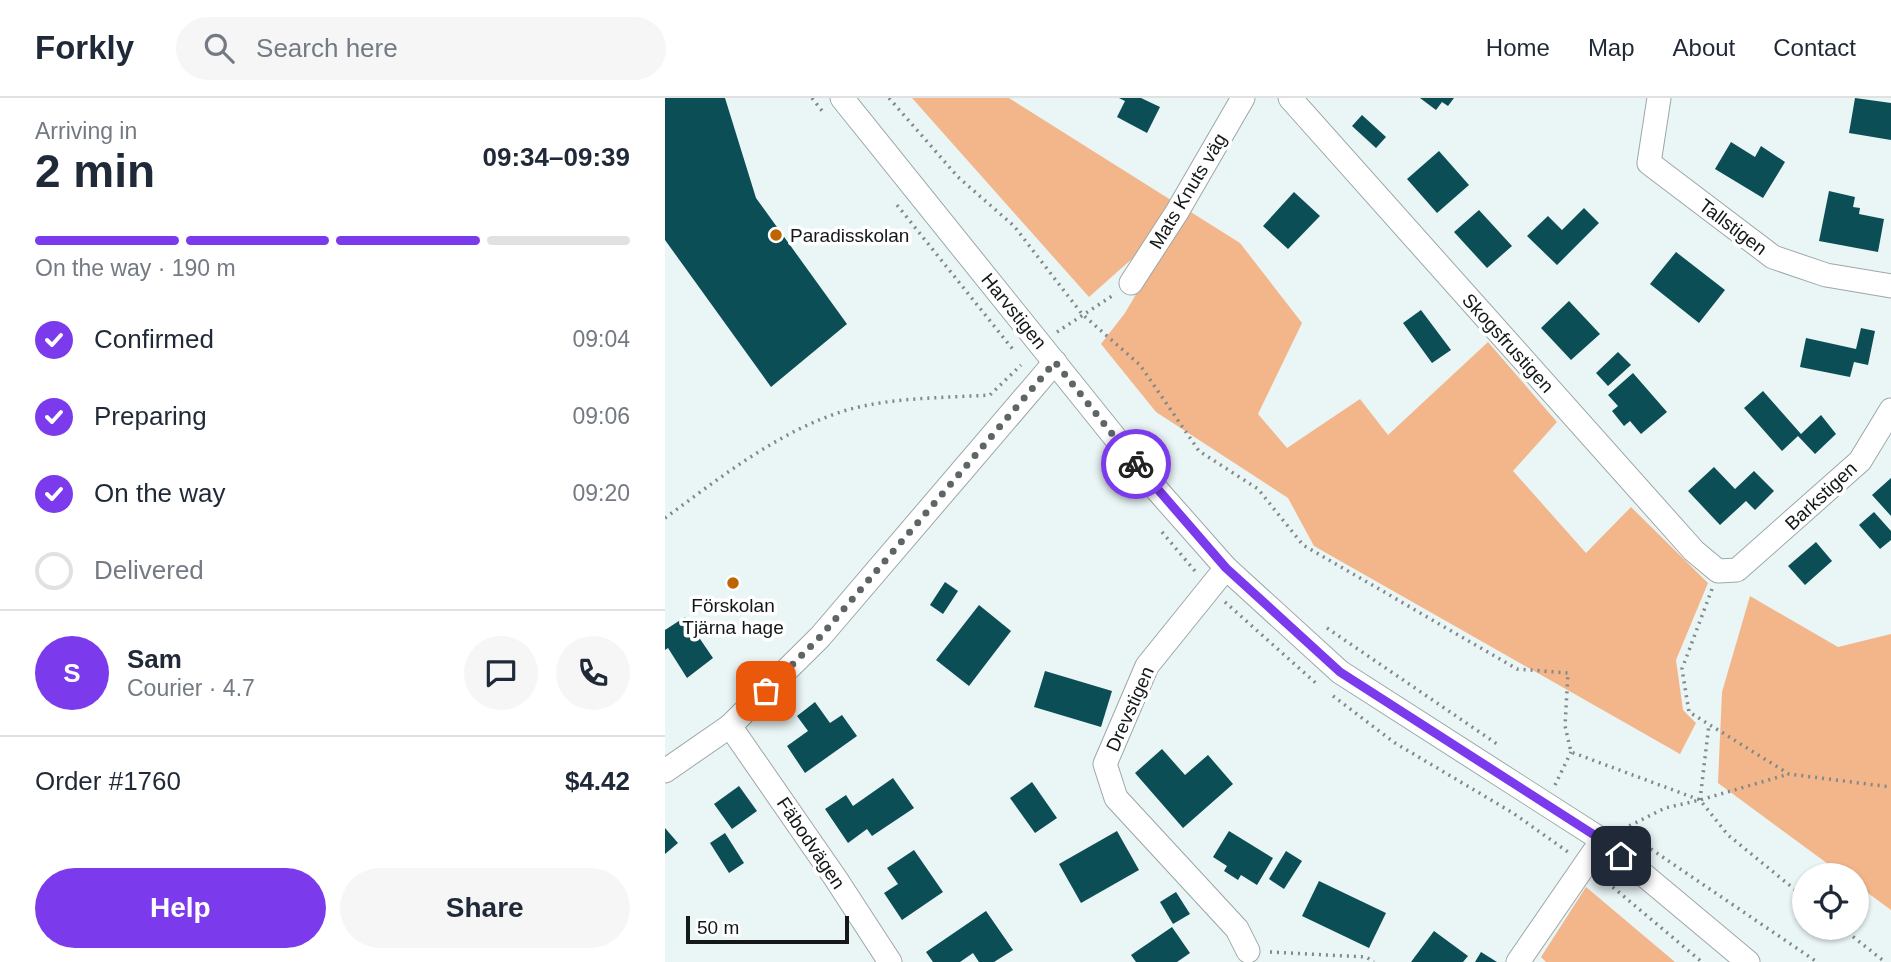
<!DOCTYPE html>
<html lang="en">
<head>
<meta charset="utf-8">
<style>
	body { margin:0; font-family:Helvetica,sans-serif; background:#f6f6f7; color:#1f2937; height:100vh; display:flex; flex-direction:column; font-size:26px; white-space:nowrap }
	* { box-sizing:border-box; margin:0 }
	p { font-size:23px; color:#747a83 }
	.icon { flex:none; width:38px; height:38px; fill:none; stroke:currentColor; stroke-width:2; stroke-linecap:round; stroke-linejoin:round }
	.map { position:relative; flex:1; overflow:hidden }
	.sheet { display:flex; flex-direction:column; background:#fff; width:665px }
	.sheet>* { flex:none }
	.buttons { position:absolute; left:1127px; top:765px; display:grid; gap:14px }
	.buttons a { display:grid; place-items:center; width:77px; height:77px; border-radius:50%; background:#fff; box-shadow:0 2px 5px #0004; font-size:35px }
	.scale { position:absolute; left:21px; bottom:18px; width:163px; box-sizing:border-box; padding-left:7px; border:4px solid #141818; border-top:0; font-size:19px; line-height:24px; white-space:nowrap; color:#141818; -webkit-text-stroke:5px #fff; paint-order:stroke }
	.pin { position:absolute; display:grid; place-items:center; width:60px; height:60px; color:#fff; margin:-30px; border-radius:14px; box-shadow:0 4px 10px #0006 }
	.courier { position:absolute; display:grid; place-items:center; width:70px; height:70px; margin:-35px; border:5px solid #7c3aed; border-radius:50%; background:#fff; color:#222; box-shadow:0 2px 9px #0007 }
	.head em { font-style:normal; font-weight:800 }
	.head div { display:flex; flex-direction:column-reverse }
	.head { display:flex; align-items:center; justify-content:space-between; height:119px; padding:0 35px }
	h1 { font-size:46px; font-weight:800; line-height:52px }
	.bar { display:grid; grid-template-columns:repeat(4,1fr); gap:10px 7px; align-content:center; height:84px; padding:0 35px }
	.bar i { height:9px; border-radius:5px; background:#e0e1e3 }
	.bar .current { background:#7c3aed }
	.bar p { grid-column:span 4 }
	.line { display:flex; align-items:center; gap:18px; padding:0 35px; border-top:2px solid #e0e1e3 }
	.line div { flex:1 }
	.round { display:grid; place-items:center; flex:none; width:74px; height:74px; border-radius:37px; background:#f6f6f7 }
	ol { padding:0 35px; list-style:none }
	li { display:flex; align-items:center; gap:21px; height:77px }
	li p { margin-inline-start:auto }
	li .icon { padding:7px; border-radius:50%; background:#7c3aed; color:#fff; stroke-width:4 }
	li:last-child { color:#747a83 }
	li i { width:38px; height:38px; border:4px solid #e0e1e3; border-radius:50% }
	.action { display:flex; gap:14px; margin-top:auto; padding:14px 35px }
	.action a { flex:1; height:80px; border-radius:42px; background:#7c3aed; color:#fff; font-size:28px; font-weight:800; line-height:80px; text-align:center }
	.action a+a { background:#f6f6f7; color:#1f2937 }
	header { display:flex; align-items:center; gap:42px; box-sizing:border-box; height:98px; padding:0 35px; background:#fff; border-bottom:2px solid #e0e1e3 }
	header strong { font-size:33px }
	nav { display:flex; gap:38px; margin-inline-start:auto; font-size:24px }
	.search { width:490px; height:63px; background:#f6f6f7; display:flex; align-items:center; gap:18px; box-sizing:border-box; padding:0 24px; border-radius:38px; color:#747a83; font-size:26px }
	main { display:flex; flex:1; min-height:0 }
	.map>svg:first-child { display:block }
</style>
</head>
<body>
<header>
<strong>Forkly</strong>
<div class="search"><svg class="icon" aria-label="search" viewBox="0 0 24 24"><circle cx="10" cy="10" r="6"/><path d="M15 15l6 6"/></svg>Search here</div>
<nav><a>Home</a><a>Map</a><a>About</a><a>Contact</a></nav>
</header>
<main>
<section class="sheet">
<div class="head"><div><h1>2 min</h1><p>Arriving in</p></div><em>09:34–09:39</em></div>
<div class="bar"><i class="current"></i><i class="current"></i><i class="current"></i><i></i><p>On the way · 190 m</p></div>
<ol>
<li><svg class="icon" aria-label="check" viewBox="0 0 24 24"><path d="M5 12l5 5 9-10"/></svg>Confirmed<p>09:04</p></li>
<li><svg class="icon" aria-label="check" viewBox="0 0 24 24"><path d="M5 12l5 5 9-10"/></svg>Preparing<p>09:06</p></li>
<li><svg class="icon" aria-label="check" viewBox="0 0 24 24"><path d="M5 12l5 5 9-10"/></svg>On the way<p>09:20</p></li>
<li><i></i>Delivered</li>
</ol>
<div class="line" style="height:126px"><b class="round" style="background:#7c3aed;color:#fff">S</b><div><b>Sam</b><p>Courier · 4.7</p></div><a class="round"><svg class="icon" aria-label="chat" viewBox="0 0 24 24"><path d="M4 5h16v11H9l-5 4z"/></svg></a><a class="round"><svg class="icon" aria-label="phone" viewBox="0 0 24 24"><path d="M5 4h4l2 5-3 2q2 4 5 5l2-3 5 2v4C11 20 4 13 5 4z"/></svg></a></div>
<div class="line" style="height:91px"><div>Order #1760</div><b>$4.42</b></div>
<div class="action"><a>Help</a><a>Share</a></div>
</section>
<div class="map">
<svg width="1226" height="864" viewBox="0 0 1226 864">
	<rect width="100%" height="100%" fill="#eaf5f6"/>
	<g fill="#f2b68a">
		<path d="M247 0H344L509 104 478 151 424 199Z"/>
		<path d="M521 111 575 145 637 225 593 316 622 350 695 301 723 337 823 244 892 324 848 373 921 455 966 409 1043 485 1011 562 1018 612 1031 625 1015 656 649 448 623 400 491 314 436 246 460 215Z"/>
		<path d="M1085 498 1173 549 1226 536V812L1192 787V777H1178L1053 685 1057 594Z"/>
		<path d="M921 789 1010 864H881L876 859Z"/>
	</g>
	<g fill="#0c4e55">
		<path d="M0 0H60L91 100 182 226 106 289 0 142Z"/>
		<path d="M454 0H476L495 9 482 35 452 19 460 3Z"/>
		<path d="M755 0H789L783 8 777 4 771 12Z"/>
		<path d="M1190 0 1226 5V42L1184 35Z"/>
		<path d="M697 17 721 39 711 50 687 28Z"/>
		<path d="M1066 44 1090 59 1096 48 1120 64 1098 100 1050 71Z"/>
		<path d="M774 53 804 87 772 115 742 81Z"/>
		<path d="M1164 93 1190 99 1188 109 1195 110 1194 116 1219 121 1213 154 1154 143Z"/>
		<path d="M629 94 655 118 623 151 598 128Z"/>
		<path d="M919 110 934 125 892 167 862 138 883 118 897 132Z"/>
		<path d="M814 112 847 148 822 170 789 134Z"/>
		<path d="M1011 154 1060 192 1034 225 985 186Z"/>
		<path d="M904 203 935 236 906 262 876 230Z"/>
		<path d="M756 212 786 252 767 265 738 225Z"/>
		<path d="M1196 230 1210 233 1203 267 1189 264 1185 279 1135 269 1141 240 1191 251Z"/>
		<path d="M953 254 966 267 943 288 931 275Z"/>
		<path d="M968 275 1002 314 976 336 965 323 959 328 947 313 953 308 943 297Z"/>
		<path d="M1098 293 1136 336 1156 317 1171 336 1150 356 1133 338 1117 353 1079 310Z"/>
		<path d="M1049 369 1070 391 1089 373 1109 393 1090 412 1081 403 1055 427 1023 393Z"/>
		<path d="M1226 380V418L1207 397Z"/>
		<path d="M1209 414 1226 433V442L1215 451 1194 427Z"/>
		<path d="M1151 444 1167 463 1140 487 1123 468Z"/>
		<path d="M280 484 293 493 278 516 265 507Z"/>
		<path d="M314 507 346 533 304 588 271 562Z"/>
		<path d="M20 519 48 560 22 580 3 550 0 552V532Z"/>
		<path d="M380 573 447 593 436 629 369 609Z"/>
		<path d="M150 604 165 625 177 617 192 638 140 675 122 648 143 633 132 618Z"/>
		<path d="M497 651 520 677 543 657 568 686 518 730 470 675Z"/>
		<path d="M228 680 249 710 207 738 202 731 183 745 160 711 181 697 188 708Z"/>
		<path d="M367 684 392 720 370 735 345 700Z"/>
		<path d="M74 688 92 713 67 731 49 706Z"/>
		<path d="M0 730 13 745 0 756Z"/>
		<path d="M452 733 474 772 416 805 394 766Z"/>
		<path d="M564 733 608 760 592 787 576 777 573 782 559 773 562 768 548 759Z"/>
		<path d="M60 735 79 765 64 775 45 745Z"/>
		<path d="M249 752 278 794 237 822 219 795 233 786 222 770Z"/>
		<path d="M621 753 637 763 619 791 604 781Z"/>
		<path d="M654 783 721 815 704 850 637 818Z"/>
		<path d="M511 794 525 816 508 826 495 804Z"/>
		<path d="M321 813 348 852 329 864H314L308 855 295 864H268L261 854Z"/>
		<path d="M507 829 525 855 512 864H471L466 857Z"/>
		<path d="M769 833 803 858 798 864H746Z"/>
		<path d="M816 854 832 864H810Z"/>
	</g>
	<g fill="none" stroke-linecap="round" stroke-linejoin="round">
		<g stroke="#9da7a8" stroke-width="25">
			<g id="minor">
				<path d="M177 0 493 393 561 470 675 574 937 742 1083 864"/>
				<path d="M625 0 1029 453 1053 473 1072 472 1195 363 1226 312"/>
				<path d="M994 0 984 65 1108 159 1161 177 1226 188"/>
				<path d="M466 185 512 114 578 0"/>
				<path d="M561 470 482 568 440 666 451 700 572 831 583 853"/>
				<path d="M65 628 171 781 225 864"/>
				<path d="M0 673 65 628 155 539 390 264"/>
				<path d="M853 864 937 742"/>
			</g>
		</g>
		<g stroke="#818889" stroke-width="3.5" stroke-dasharray="2 5" stroke-linecap="butt">
			<path d="M147 0 158 14"/>
			<path d="M224 0 293 79 349 128 417 216 475 267 534 353 593 391 638 447 852 571 903 575 900 628 906 654 1035 702 1063 737 1139 799"/>
			<path d="M232 107 350 254"/>
			<path d="M392 234 447 198"/>
			<path d="M0 420C56 379 115 332 182 312 228 299 279 300 325 297L356 267"/>
			<path d="M497 434 530 473"/>
			<path d="M1047 491 1017 571 1024 614 1124 676 1226 689"/>
			<path d="M560 504 653 587"/>
			<path d="M662 530 835 648"/>
			<path d="M668 598 730 645 848 715 903 754"/>
			<path d="M890 687 906 654"/>
			<path d="M1035 702 1044 626"/>
			<path d="M958 731 1000 710 1035 702 1124 676"/>
			<path d="M980 747 1152 864"/>
			<path d="M937 780 1037 864"/>
			<path d="M1177 830 1220 864"/>
			<path d="M605 854 701 859 709 864"/>
		</g>
		<use href="#minor" stroke="#fff" stroke-width="23"/>
	</g>
	<g fill="none" stroke-linecap="round" stroke-linejoin="round">
		<path stroke="#5f6566" stroke-width="7" stroke-dasharray="0 12.6" d="M101 593 155 539 390 264 471 366"/>
		<path stroke="#7c3aed" stroke-width="9" d="M471 366 561 470 675 574 937 742 956 758"/>
	</g>
	<g fill="#be6502" stroke="#fff" stroke-width="2.5">
		<circle cx="111" cy="137" r="7"/>
		<circle cx="68" cy="485" r="7"/>
	</g>
	<g text-anchor="middle" dominant-baseline="central" stroke-width="7" stroke-linejoin="round" paint-order="stroke">
		<g font-size="19" fill="#141818" stroke="#fff">
			<text transform="translate(523 93) rotate(-59)">Mats Knuts väg</text>
			<text transform="translate(1068 129) rotate(37)">Tallstigen</text>
			<text transform="translate(349 213) rotate(51)">Harvstigen</text>
			<text transform="translate(843 245) rotate(48)">Skogsfrustigen</text>
			<text transform="translate(1156 398) rotate(-43)">Barkstigen</text>
			<text transform="translate(465 611) rotate(-66)">Drevstigen</text>
			<text transform="translate(146 745) rotate(56)">Fäbodvägen</text>
		</g>
		<g font-size="19" fill="#141818" stroke="#fff" text-anchor="start">
			<text x="125" y="137">Paradisskolan</text>
			<text x="68" y="507" text-anchor="middle">Förskolan<tspan x="68" dy="22">Tjärna hage</tspan></text>
		</g>
	</g>
</svg>
<div class="buttons">
<a><svg class="icon" aria-label="locate" viewBox="0 0 24 24"><circle cx="12" cy="12" r="6"/><path d="M12 2v4M12 18v4M2 12h4M18 12h4"/></svg></a>
</div>
<div class="scale">50 m</div>
<div class="pin" style="left:101px;top:593px;background:#ea580c"><svg class="icon" aria-label="bag" viewBox="0 0 24 24"><path d="M5 8h14l-1 12H6zM9 8a3 3 0 0 1 6 0"/></svg></div>
<div class="pin" style="left:956px;top:758px;background:#1f2937"><svg class="icon" aria-label="home" viewBox="0 0 24 24"><path d="M3 11l9-7 9 7M6 9v11h12V9"/></svg></div>
<div class="courier" style="left:471px;top:366px"><svg class="icon" aria-label="bike" viewBox="0 0 24 24"><circle cx="6" cy="16" r="4"/><circle cx="18" cy="16" r="4"/><path d="M6 16l4-8h5l3 8M10 8l3 8H6M13 5h3"/></svg></div>
</div>
</main>
</body>
</html>
